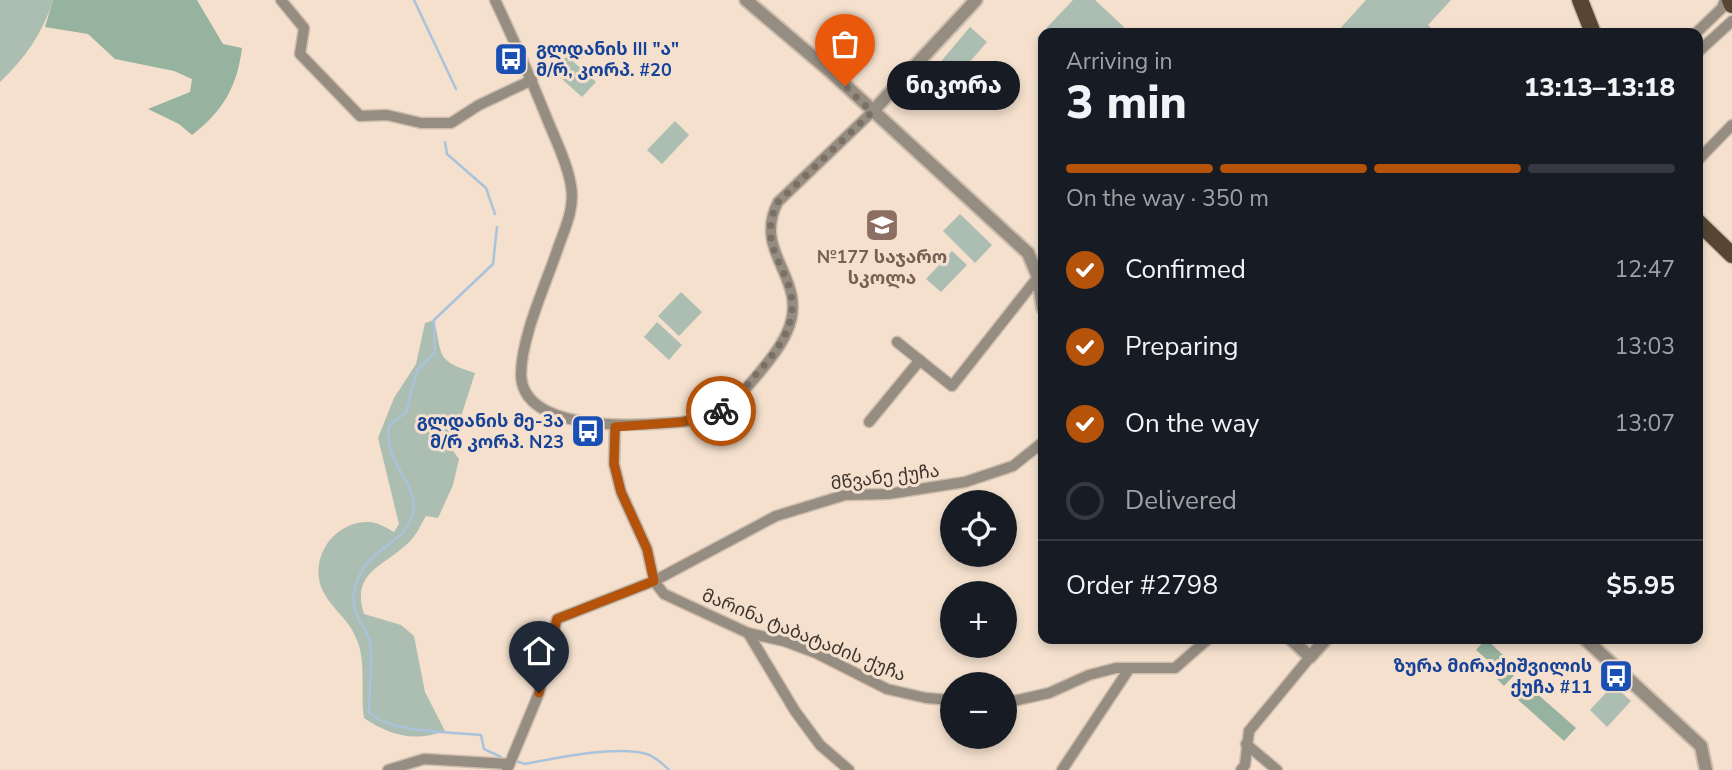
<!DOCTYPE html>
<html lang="en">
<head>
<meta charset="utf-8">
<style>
	body { margin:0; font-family:"Nunito Sans","Noto Sans Georgian",sans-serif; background:#242831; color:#f1f3f6; height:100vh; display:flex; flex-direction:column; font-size:26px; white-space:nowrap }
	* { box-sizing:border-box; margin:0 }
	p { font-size:23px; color:#9ea1a6 }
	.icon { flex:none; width:38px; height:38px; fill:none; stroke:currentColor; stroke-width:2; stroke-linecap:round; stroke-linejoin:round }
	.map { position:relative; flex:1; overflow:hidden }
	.drawer { position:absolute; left:1038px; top:28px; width:665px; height:616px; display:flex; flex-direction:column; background:#171b24; border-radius:14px; box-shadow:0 4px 10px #0003 }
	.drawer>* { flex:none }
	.buttons { position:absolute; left:940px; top:490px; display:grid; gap:14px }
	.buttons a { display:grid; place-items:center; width:77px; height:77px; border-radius:50%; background:#171b24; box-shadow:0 4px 10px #0003; font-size:35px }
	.pin { position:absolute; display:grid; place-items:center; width:60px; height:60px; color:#fff; margin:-72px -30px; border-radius:50% 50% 50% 0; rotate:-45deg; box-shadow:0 0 7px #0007 }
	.pin .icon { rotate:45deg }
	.courier { position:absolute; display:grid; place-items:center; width:70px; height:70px; margin:-35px; border:5px solid #b45309; border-radius:50%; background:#fff; color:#222; box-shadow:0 2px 9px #0007 }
	.bubble { position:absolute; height:49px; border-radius:24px; background:#171b24; box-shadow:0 4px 10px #0003; font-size:23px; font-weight:800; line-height:49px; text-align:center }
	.summary em { font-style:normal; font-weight:800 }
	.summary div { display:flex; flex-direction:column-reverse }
	.summary { display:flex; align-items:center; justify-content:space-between; height:119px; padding:0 28px }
	h1 { font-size:46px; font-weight:800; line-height:52px }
	.bar { display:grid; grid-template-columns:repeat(4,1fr); gap:10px 7px; align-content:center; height:84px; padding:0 28px }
	.bar i { height:9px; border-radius:5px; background:#363941 }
	.bar .current { background:#b45309 }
	.bar p { grid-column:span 4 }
	.line { display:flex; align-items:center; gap:18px; padding:0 28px; border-top:2px solid #363941 }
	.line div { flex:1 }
	ol { padding:0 28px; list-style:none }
	li { display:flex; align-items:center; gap:21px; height:77px }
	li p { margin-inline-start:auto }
	li .icon { padding:7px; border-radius:50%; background:#b45309; color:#fff; stroke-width:4 }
	li:last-child { color:#9ea1a6 }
	li i { width:38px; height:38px; border:4px solid #363941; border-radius:50% }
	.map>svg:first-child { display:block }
</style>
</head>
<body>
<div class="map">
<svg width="1732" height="770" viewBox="0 0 1732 770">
	<rect width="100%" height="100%" fill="#f4e0cd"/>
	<g fill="#abbeb1">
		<path d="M0 0H53C43 33 25 58 0 82Z"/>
		<path d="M1073 0H1095L1124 27 1118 33H1043V44L1037 38Z"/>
		<path d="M1366 0H1451L1428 25 1436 33H1336Z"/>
		<path d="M970 27 987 42 955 79 938 65Z"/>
		<path d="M567 56 596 82 582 97 553 71Z"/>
		<path d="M675 121 689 135 662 164 647 150Z"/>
		<path d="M960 214 992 245 975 263 943 231Z"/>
		<path d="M952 251 967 265 941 292 926 279Z"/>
		<path d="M681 292 702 312 679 336 658 316Z"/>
		<path d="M434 320C443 357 435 360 475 373L451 448 459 459 453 485 438 518 426 516C421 524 417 534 411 540 387 566 350 570 364 614L401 625 414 636 425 692 445 731C414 742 391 736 364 718 360 693 367 661 356 638 348 617 327 606 320 584 312 552 337 521 369 522 377 522 387 528 394 532L399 524 378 438 394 398 416 364 425 323Z"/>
		<path d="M657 322 682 345 669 360 644 337Z"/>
		<path d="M1613 685 1631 701 1607 727 1590 710Z"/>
	</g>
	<g fill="#96b39f">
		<path d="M53 0H197L223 44 242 48C237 87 223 111 192 135L179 124 148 109 190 92 192 79 174 71 115 59 88 34 45 27Z"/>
		<path d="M1486 639 1519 670 1504 686 1497 679 1502 673 1476 650Z"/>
		<path d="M1526 684 1576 728 1564 741 1515 697Z"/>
	</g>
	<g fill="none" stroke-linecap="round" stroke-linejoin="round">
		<g stroke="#aac3db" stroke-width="2.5">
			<path d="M414 0 456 89"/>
			<path d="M445 142 447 154 486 188 495 214"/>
			<path d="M497 227 493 264 434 320 435 353 417 370 406 412 389 426C382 466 423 484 412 517 405 540 376 548 364 567 355 582 349 601 358 618 362 626 368 633 370 642 373 665 369 689 369 712 388 733 452 732 481 735L484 749 501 757"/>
			<path d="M516 761 525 764C557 758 616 745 647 754 655 757 663 764 669 770"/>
		</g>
		<g stroke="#cfbead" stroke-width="13">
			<g id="minor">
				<path d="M281 0 304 28 300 54 360 116 387 115 421 123H451L479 105 532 80"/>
				<path d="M495 0C515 42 533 84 550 126 558 145 568 166 571 186 575 208 565 228 558 248 546 284 521 337 521 375 523 431 629 426 667 423 685 422 709 420 723 409 741 397 779 352 787 332 811 279 751 254 778 202L872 112"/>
				<path d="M1696 33 1722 8 1725 0"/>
				<path d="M1698 52 1732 21"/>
				<path d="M1698 160 1732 125"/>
				<path d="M897 342 952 386 1038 277"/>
				<path d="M869 422 920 360"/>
				<path d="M615 427 614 464 621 492 647 549 654 581 664 594 748 633 784 641 816 653 887 689 926 698 952 700"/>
				<path d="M748 633 795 711 820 745 849 770"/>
				<path d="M1004 703 1049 693 1089 675 1116 668H1175L1208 639"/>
				<path d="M1246 744 1277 770"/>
				<path d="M388 770 424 759 508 764"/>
				<path d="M507 770 539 693 557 619 654 581 776 516 845 495 888 494 965 482 1013 466 1043 442"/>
				<path d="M1062 770 1129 669"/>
				<path d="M1241 770 1245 765 1249 731 1310 657"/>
			</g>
		</g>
		<g stroke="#cfbead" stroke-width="16">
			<g id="tertiary">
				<path d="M746 0 832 73 1028 253 1038 277 1043 308"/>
				<path d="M872 112 976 0"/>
				<path d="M1291 639 1310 657 1326 639"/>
				<path d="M1585 639 1701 746 1706 770"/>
			</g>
		</g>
		<g stroke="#cfbead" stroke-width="19">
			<g id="primary">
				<path d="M1580 0 1593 33"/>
				<path d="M1730 0 1732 5"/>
				<path d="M1698 222 1732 255"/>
			</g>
		</g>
		<use href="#minor" stroke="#968d82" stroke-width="10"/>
		<use href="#tertiary" stroke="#968d82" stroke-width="12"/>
		<use href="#primary" stroke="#564633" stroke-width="16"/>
	</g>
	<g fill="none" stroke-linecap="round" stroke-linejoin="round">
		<path stroke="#7c7065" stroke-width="7" stroke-dasharray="0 12.6" d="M721 411C735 402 747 385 758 372 840 284 744 267 778 202L872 112 845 86"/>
		<path stroke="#b45309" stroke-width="9" d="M539 693 557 619 654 581 647 549 621 492 614 464 615 427 682 422 721 411"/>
	</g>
	<defs>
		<g id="bus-square" transform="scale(1.75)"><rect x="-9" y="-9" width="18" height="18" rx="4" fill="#1a4fb4" stroke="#f4e0cd"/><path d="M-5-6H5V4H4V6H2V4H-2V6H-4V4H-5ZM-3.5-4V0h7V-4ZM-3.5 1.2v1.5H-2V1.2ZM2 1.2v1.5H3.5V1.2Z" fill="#fff"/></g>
		<g id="school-square" transform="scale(1.75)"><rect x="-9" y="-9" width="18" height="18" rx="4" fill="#8d6e63" stroke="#f4e0cd"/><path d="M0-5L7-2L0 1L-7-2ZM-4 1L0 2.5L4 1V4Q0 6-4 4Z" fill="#fff"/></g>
	</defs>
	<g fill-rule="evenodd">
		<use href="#bus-square" x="511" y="59"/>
		<use href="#school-square" x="882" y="225"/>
		<use href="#bus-square" x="588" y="431"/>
		<use href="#bus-square" x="1616" y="676"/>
	</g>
	<g text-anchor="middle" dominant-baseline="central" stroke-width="6" stroke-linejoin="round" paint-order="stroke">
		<g font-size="18" font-weight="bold" fill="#164399" stroke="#f4e0cd" text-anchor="end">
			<text x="536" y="49" text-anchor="start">გლდანის III "ა"<tspan x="536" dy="21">მ/რ, კორპ. #20</tspan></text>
			<text x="564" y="421">გლდანის მე-3ა<tspan x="564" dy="21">მ/რ კორპ. N23</tspan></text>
			<text x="1592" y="666">ზურა მირაქიშვილის<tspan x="1592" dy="21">ქუჩა #11</tspan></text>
		</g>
		<g font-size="18" font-weight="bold" fill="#785e54" stroke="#f4e0cd">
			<text x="882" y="257">№177 საჯარო<tspan x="882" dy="21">სკოლა</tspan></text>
		</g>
		<g font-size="18" fill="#3c342d" stroke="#f4e0cd">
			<text transform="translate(885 477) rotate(-7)">მწვანე ქუჩა</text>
			<text transform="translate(804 635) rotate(22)">მარინა ტაბატაძის ქუჩა</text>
		</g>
	</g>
</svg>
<div class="buttons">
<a><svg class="icon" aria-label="locate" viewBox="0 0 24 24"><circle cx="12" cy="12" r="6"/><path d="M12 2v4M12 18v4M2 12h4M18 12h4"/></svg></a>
<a>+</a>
<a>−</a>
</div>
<div class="pin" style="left:845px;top:86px;background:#ea580c"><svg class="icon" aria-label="bag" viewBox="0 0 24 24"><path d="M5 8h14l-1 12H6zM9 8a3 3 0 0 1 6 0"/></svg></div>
<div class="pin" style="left:539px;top:693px;background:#1f2937"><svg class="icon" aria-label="home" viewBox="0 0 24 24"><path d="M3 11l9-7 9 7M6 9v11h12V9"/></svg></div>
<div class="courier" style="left:721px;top:411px"><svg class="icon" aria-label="bike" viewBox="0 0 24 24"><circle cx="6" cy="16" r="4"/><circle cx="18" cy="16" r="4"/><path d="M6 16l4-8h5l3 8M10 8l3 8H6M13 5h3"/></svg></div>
<div class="bubble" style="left:887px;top:61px;width:133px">ნიკორა</div>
<section class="drawer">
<div class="summary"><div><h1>3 min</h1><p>Arriving in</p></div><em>13:13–13:18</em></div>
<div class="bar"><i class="current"></i><i class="current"></i><i class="current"></i><i></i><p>On the way · 350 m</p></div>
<ol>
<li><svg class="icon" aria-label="check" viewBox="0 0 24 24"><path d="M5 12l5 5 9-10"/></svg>Confirmed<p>12:47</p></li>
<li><svg class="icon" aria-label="check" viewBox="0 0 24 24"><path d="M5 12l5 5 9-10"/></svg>Preparing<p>13:03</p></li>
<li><svg class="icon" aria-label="check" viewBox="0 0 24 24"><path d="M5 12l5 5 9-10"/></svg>On the way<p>13:07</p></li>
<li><i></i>Delivered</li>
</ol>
<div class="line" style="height:91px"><div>Order #2798</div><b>$5.95</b></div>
</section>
</div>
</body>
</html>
